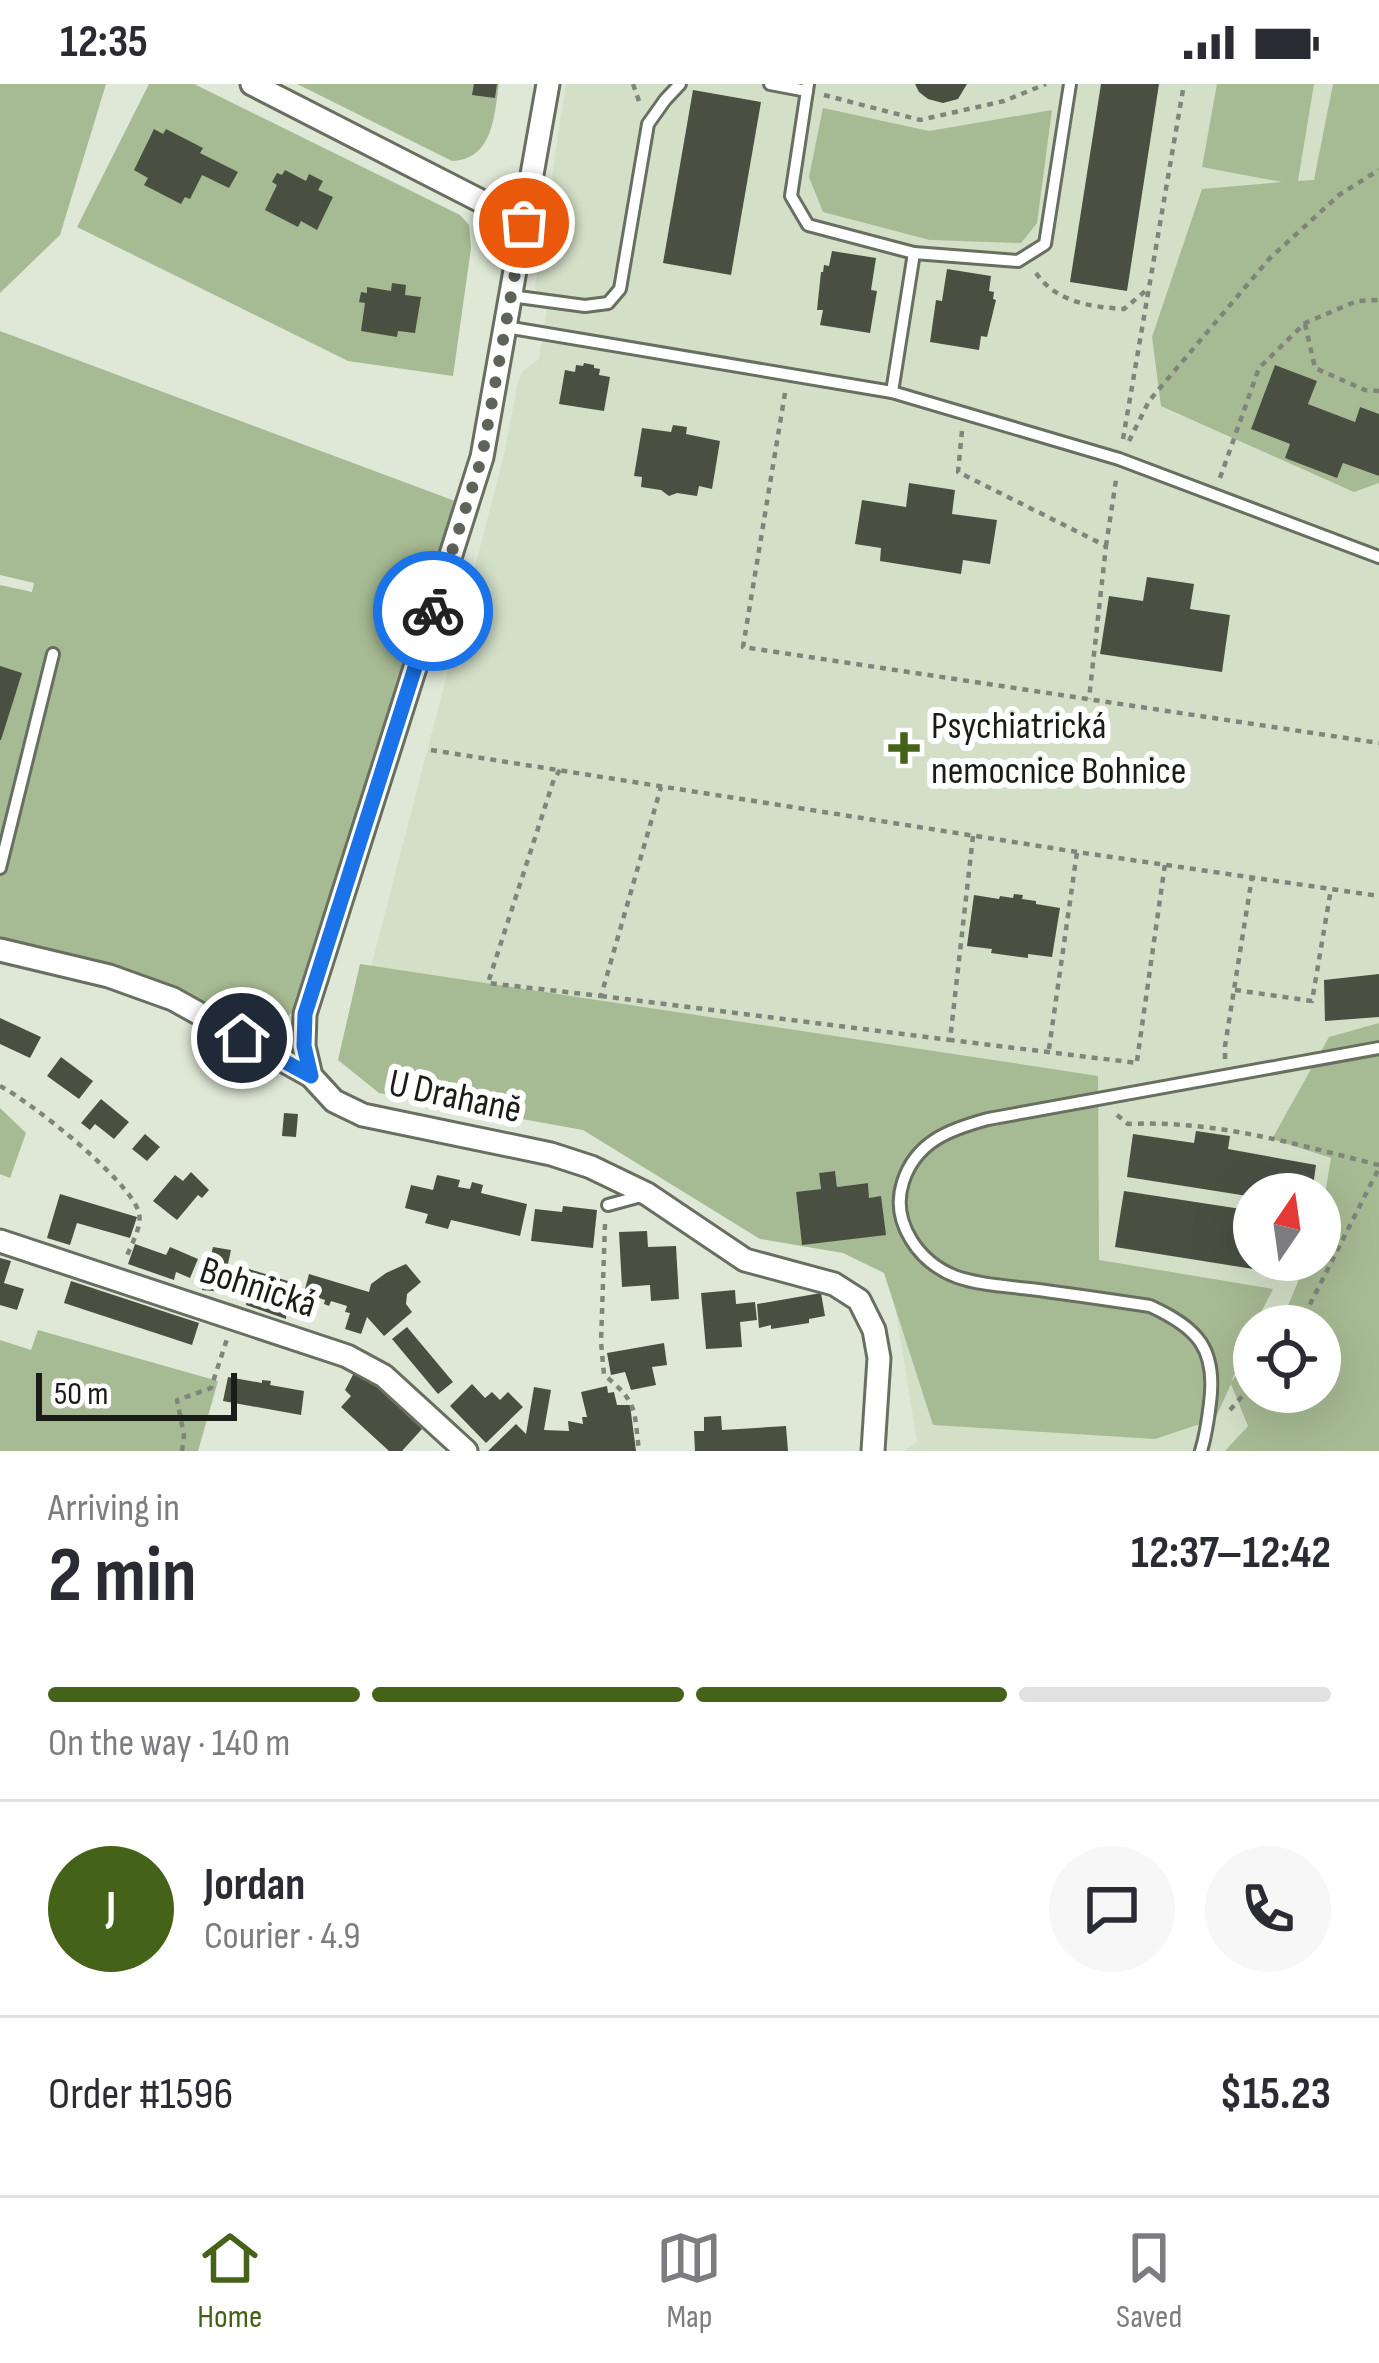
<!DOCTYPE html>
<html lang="en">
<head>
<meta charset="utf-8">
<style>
	body { margin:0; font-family:"Sofia Sans Condensed",sans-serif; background:#f7f7f7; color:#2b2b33; height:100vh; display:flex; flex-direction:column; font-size:45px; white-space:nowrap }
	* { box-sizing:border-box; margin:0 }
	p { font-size:39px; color:#7c7c81 }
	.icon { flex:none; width:66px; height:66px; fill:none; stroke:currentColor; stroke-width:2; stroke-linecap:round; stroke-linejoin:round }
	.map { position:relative; height:1367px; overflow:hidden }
	.side { display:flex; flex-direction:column; background:#fff; flex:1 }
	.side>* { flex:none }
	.needle { width:78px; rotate:13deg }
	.tools { position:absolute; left:1233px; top:1089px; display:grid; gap:24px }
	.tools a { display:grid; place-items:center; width:108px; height:108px; border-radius:50%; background:#fff; box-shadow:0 12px 48px #0002; font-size:60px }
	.scale { position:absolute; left:36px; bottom:30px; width:201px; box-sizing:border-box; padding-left:12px; border:6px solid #1a1d17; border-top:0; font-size:33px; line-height:42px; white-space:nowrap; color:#1a1d17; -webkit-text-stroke:9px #fff; paint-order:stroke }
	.pin { position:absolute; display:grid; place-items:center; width:102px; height:102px; color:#fff; margin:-51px; border:6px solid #fff; border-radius:50%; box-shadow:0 3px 12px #0007 }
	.courier { position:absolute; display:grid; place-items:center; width:120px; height:120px; margin:-60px; border:9px solid #1a73e8; border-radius:50%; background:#fff; color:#222; box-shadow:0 3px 15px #0007 }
	.head em { font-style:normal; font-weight:700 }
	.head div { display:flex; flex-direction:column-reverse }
	.head { display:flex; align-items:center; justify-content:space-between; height:204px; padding:0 48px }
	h1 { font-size:78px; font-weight:700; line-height:90px }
	.bar { display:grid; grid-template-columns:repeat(4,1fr); gap:18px 12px; align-content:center; height:144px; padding:0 48px }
	.bar i { height:15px; border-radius:9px; background:#e1e1e2 }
	.bar .on { background:#446318 }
	.bar p { grid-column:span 4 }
	.line { display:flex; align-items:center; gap:30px; padding:0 48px; border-top:3px solid #e1e1e2 }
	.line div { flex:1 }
	.round { display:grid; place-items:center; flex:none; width:126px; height:126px; border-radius:63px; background:#f7f7f7 }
	.status { display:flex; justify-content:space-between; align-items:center; height:84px; padding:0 60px; background:#fff; direction:ltr }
	.status svg { height:33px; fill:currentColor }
	.tabs { display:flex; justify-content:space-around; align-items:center; height:168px; border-top:3px solid #e1e1e2; background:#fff; font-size:33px; color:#7c7c81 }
	.tabs a { display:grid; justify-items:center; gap:6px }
	.tabs .on { color:#446318 }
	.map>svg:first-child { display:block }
</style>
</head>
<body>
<div class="status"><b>12:35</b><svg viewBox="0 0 49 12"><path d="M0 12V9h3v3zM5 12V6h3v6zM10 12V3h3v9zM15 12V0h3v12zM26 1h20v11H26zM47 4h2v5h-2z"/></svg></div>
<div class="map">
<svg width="1379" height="1367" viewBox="0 0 1379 1367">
	<rect width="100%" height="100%" fill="#dfe8d7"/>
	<path fill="#d3dfc7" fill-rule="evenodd" d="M566 0H1379V1367H904L917 1358 884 1154 800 1163 796 1145 627 1040 352 956 504 371 518 297 522 288 539 275 547 224 540 216 535 203ZM1254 1110H1320V1176H1254ZM1254 1242H1320V1308H1254Z"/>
	<g fill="#a6ba93" fill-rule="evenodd">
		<path d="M0 0H106L60 151 0 209Z"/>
		<path d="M149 0H194L460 131 469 141 471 164 453 292 348 277 77 143Z"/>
		<path d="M297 0H499C494 33 493 75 452 77Z"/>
		<path d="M1217 0H1314L1298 97 1314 96 1333 0H1379V330L1360 324 1355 338 1308 320 1316 297 1275 281 1251 345 1290 360 1286 374 1337 393 1343 379 1379 392V399L1354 408 1161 322 1152 253 1202 105 1282 98 1202 83Z"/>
		<path d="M823 24 929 47 1052 26 1037 139 1021 159 930 156 823 128 809 93Z"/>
		<path d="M0 247 455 417 295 925 256 965 127 897 0 867V501L32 508 34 499 0 491Z"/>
		<path d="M360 880 1098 992 1099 1176 1273 1205 1254 1242 1231 1298 1254 1271V1308H1320V1242H1276L1285 1229 1307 1176H1320V1140L1331 1074 1272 1055 1329 953 1379 939V1367H1225L1248 1342 1231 1300 1215 1335 1155 1355 933 1341 884 1189 843 1169 760 1155 583 1046 379 1009 338 976ZM835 1087 837 1103 868 1099 869 1114 881 1113 885 1150 802 1160 796 1109 821 1105 819 1089Z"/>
		<path d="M0 1024 26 1049 10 1094 0 1090Z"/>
		<path d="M38 1246 218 1297 198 1367H0V1256L31 1266Z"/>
	</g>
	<g fill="#495042">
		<path d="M474 0H497L495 14 472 11Z"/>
		<path d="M915 0H967L958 15 943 19 928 15 919 8Z"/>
		<path d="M1101 0H1159L1127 207 1070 198Z"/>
		<path d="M693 6 761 18 731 191 663 179Z"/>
		<path d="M154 45 163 50 166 45 203 64 200 69 238 88 229 104 202 91 190 115 185 113 181 120 144 101 148 94 134 86Z"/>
		<path d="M285 86 306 97 309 90 323 97 318 106 333 113 317 146 301 137 298 143 265 126 277 101 272 98 277 89 282 91Z"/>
		<path d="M832 167 876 174 871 206 877 207 870 249 820 241 823 226H817L821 188H823L824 181 829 182Z"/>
		<path d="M947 185 991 192 989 207 994 208 993 215 996 216 987 253 981 252 979 266 930 258 936 216 942 217Z"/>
		<path d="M392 199 406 201 405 211 421 213 415 249 398 247 397 253 361 247 365 219 359 218 361 208 367 209V203L391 207Z"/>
		<path d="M584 279 594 281V284L600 285 599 291 610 293 604 327 559 320 565 286 575 288 576 281 583 282Z"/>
		<path d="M1275 281 1317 297 1308 320 1355 338 1360 323 1379 330V392L1343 379 1337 394 1285 374 1290 360 1251 345Z"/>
		<path d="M673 341 687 343 686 350 720 357 712 405 699 402 697 412 677 409 669 412 661 406 641 403 642 393 634 392 642 344 671 348Z"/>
		<path d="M909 399 955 406 952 430 997 436 990 480 963 476 961 490 880 477 881 464 855 460 862 416 906 423Z"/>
		<path d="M1147 493 1194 500 1190 525 1230 531 1222 588 1100 570 1109 512 1143 517Z"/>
		<path d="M0 582 22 589 1 656H0Z"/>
		<path d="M1014 810 1023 811 1022 815 1036 817V820L1060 824 1052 873 1028 870V874L991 869 992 865 967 862 974 811 999 815 1000 812 1013 814Z"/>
		<path d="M1379 890V933L1325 937 1324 896Z"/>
		<path d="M0 934 41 953 30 974 0 960Z"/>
		<path d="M61 973 93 997 79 1015 47 992Z"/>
		<path d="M101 1015 129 1038 114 1055 95 1040 90 1046 81 1039Z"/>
		<path d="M284 1029 298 1030 296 1053 282 1052Z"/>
		<path d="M1196 1047 1230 1052 1228 1065 1316 1081 1312 1110H1254V1113L1127 1093 1133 1050 1194 1059Z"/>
		<path d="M145 1050 160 1063 147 1077 132 1065Z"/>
		<path d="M835 1087 837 1103 868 1099 869 1114 881 1112 886 1151 802 1161 796 1108 821 1105 819 1089Z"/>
		<path d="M191 1088 209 1106 202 1114 198 1111 177 1136 153 1117 175 1091 183 1097Z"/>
		<path d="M437 1091 460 1096 458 1103 470 1105 472 1098 483 1101 481 1109 527 1120 520 1152 451 1136 448 1145 425 1139 428 1130 405 1124 411 1101 433 1106Z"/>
		<path d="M1124 1107 1254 1127V1176H1274L1272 1188 1115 1163Z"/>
		<path d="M60 1110 137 1133 130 1154 77 1139 70 1161 47 1154Z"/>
		<path d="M563 1122 597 1126 593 1164 531 1157 535 1125 562 1128Z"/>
		<path d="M647 1147 648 1163 676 1162 679 1215 651 1217 650 1201 622 1203 619 1148Z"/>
		<path d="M135 1160 166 1171 170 1163 198 1175 190 1194 176 1188 174 1196 128 1180Z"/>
		<path d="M213 1163 231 1166 226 1189 248 1191 249 1185 288 1197 286 1235 246 1221 247 1210 202 1206Z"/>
		<path d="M0 1174 11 1177 4 1199 24 1205 17 1226 0 1221Z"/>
		<path d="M406 1180 421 1198 407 1210 406 1220 412 1228 384 1252 367 1233 361 1250 345 1245 350 1229 345 1228 347 1222 331 1217 329 1222 324 1220 325 1216 304 1209 309 1190 369 1208 371 1200 386 1189Z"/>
		<path d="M71 1197 199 1239 192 1261 64 1219Z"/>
		<path d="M735 1206 736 1220 755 1218 757 1236 740 1238 742 1263 706 1265 701 1209Z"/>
		<path d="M821 1209 825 1232 809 1235V1239L771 1245V1241L759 1244 757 1220Z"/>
		<path d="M407 1243 453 1298 438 1310 392 1255Z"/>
		<path d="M664 1259 667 1281 652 1283 656 1301 631 1306 625 1288 611 1291 607 1269Z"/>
		<path d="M355 1287 367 1294 422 1345 402 1367H389L341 1323 351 1312 345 1306Z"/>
		<path d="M228 1293 262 1299V1296L271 1297 270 1301 304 1307 301 1331 223 1317Z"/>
		<path d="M472 1300 485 1314 492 1308 500 1316 508 1308 523 1323 486 1359 450 1322Z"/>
		<path d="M607 1302 608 1309 614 1308 617 1321H630L636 1367H488L516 1340 526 1350 534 1303 551 1306 544 1346 569 1347 568 1337 583 1340 582 1333H587L581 1308Z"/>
		<path d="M721 1332 722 1346 786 1342 788 1367H695L694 1347H704V1333Z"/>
	</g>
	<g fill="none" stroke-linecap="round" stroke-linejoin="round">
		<g stroke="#686f60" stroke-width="16">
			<g id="lane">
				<path d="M770 0 807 7"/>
				<path d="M808 0 791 112 808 141 914 169 1018 177 1045 160 1070 0"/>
				<path d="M511 212 585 222 608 219 620 205 648 40 665 16 680 0"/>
				<path d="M506 243 892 308 1119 375 1379 473"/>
				<path d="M892 308 914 169"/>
				<path d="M0 784 53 570"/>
				<path d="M608 1121 645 1111"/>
				<path d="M1201 1367C1206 1351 1208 1336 1210 1319 1217 1265 1198 1244 1150 1222 1110 1216 1070 1210 1030 1205 1006 1202 980 1201 957 1193 919 1179 890 1138 903 1098 916 1057 951 1045 988 1035L1379 964"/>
			</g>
		</g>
		<g stroke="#686f60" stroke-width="27">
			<g id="street">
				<path d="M252 0 524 139"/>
				<path d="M548 0 482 373 305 930 304 962 311 992 334 1017 363 1031 551 1070 591 1083 647 1110 745 1176 834 1200 859 1216 874 1246 879 1274 873 1367"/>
				<path d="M0 866 109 892 173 915 311 992"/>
				<path d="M0 1157 347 1272 384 1292 466 1367"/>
			</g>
		</g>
		<g stroke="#7f857a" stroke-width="4.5" stroke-dasharray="6 6" stroke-linecap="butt">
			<path d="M633 0 639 17"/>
			<path d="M824 11 920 36 1004 17 1046 0"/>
			<path d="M1036 189C1056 218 1091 223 1124 225L1149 204"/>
			<path d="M1305 240 1315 284 1365 306 1379 307"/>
			<path d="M785 309 743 563 1379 659"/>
			<path d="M962 347 958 388 1106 462 1089 615"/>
			<path d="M1123 355 1184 0"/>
			<path d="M1129 357 1149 317 1269 175 1339 111 1379 86"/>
			<path d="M1220 394 1259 284 1305 239 1357 217 1379 216"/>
			<path d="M1106 462 1116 396"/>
			<path d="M431 666 1077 768 1379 812"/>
			<path d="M560 686 554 695 488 899 601 912 661 703"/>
			<path d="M973 752 950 956 1137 979"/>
			<path d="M1235 906 1312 917 1331 805"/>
			<path d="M601 912 950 956"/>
			<path d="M1049 965 1077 768"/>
			<path d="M1225 975V962L1252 793"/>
			<path d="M1137 977 1165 780"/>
			<path d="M0 1002C31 1018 131 1097 139 1129 142 1143 131 1161 126 1174"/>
			<path d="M1117 1031 1128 1040C1217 1036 1294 1060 1379 1081"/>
			<path d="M605 1140 601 1258 604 1291C638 1318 634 1326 639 1367"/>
			<path d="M1299 1242 1379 1084"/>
			<path d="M1230 1326 1254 1299"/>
			<path d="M182 1367 184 1351 177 1316 211 1304 227 1255"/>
		</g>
		<use href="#lane" stroke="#fff" stroke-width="10"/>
		<use href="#street" stroke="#fff" stroke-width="21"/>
	</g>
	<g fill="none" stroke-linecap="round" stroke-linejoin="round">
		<path stroke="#5f645a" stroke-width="12" stroke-dasharray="0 21.6" d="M433 527 482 373 524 139"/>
		<path stroke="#1a73e8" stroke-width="15" d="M242 954 311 992 304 962 305 930 433 527"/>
	</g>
	<path fill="#446318" stroke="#fff" stroke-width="4.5" d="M898 646h12v12h12v12h-12v12h-12v-12h-12v-12h12z"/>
	<g text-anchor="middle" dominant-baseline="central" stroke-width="12" stroke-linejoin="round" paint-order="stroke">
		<g font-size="39" fill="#1a1d17" stroke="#fff" text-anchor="start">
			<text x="931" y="642">Psychiatrická<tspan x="931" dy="45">nemocnice Bohnice</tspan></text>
		</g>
		<g font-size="39" fill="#1a1d17" stroke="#fff">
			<text transform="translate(455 1013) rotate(12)">U Drahaně</text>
			<text transform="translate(258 1204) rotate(18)">Bohnická</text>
		</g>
	</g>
</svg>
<div class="tools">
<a><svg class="needle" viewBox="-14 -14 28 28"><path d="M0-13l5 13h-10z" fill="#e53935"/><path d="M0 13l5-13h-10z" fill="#7c7c81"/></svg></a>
<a><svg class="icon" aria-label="locate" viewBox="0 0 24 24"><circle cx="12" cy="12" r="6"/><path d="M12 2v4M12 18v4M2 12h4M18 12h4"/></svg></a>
</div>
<div class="scale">50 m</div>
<div class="pin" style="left:524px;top:139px;background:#ea580c"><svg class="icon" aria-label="bag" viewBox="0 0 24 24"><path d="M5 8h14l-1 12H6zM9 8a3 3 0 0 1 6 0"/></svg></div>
<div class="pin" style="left:242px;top:954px;background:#1f2937"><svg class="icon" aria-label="home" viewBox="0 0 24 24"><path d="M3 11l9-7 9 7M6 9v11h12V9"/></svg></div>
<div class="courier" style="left:433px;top:527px"><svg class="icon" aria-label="bike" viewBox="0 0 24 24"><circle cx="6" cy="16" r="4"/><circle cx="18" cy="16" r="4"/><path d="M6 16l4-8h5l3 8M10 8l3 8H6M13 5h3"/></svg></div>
</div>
<section class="side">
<div class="head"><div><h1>2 min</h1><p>Arriving in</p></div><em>12:37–12:42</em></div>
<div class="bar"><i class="on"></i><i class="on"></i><i class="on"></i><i></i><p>On the way · 140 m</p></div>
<div class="line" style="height:216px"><b class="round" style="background:#446318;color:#fff">J</b><div><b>Jordan</b><p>Courier · 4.9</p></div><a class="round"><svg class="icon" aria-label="chat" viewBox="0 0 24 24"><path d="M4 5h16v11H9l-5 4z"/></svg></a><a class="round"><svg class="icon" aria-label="phone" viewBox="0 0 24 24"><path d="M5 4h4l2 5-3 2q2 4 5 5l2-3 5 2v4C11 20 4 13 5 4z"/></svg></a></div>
<div class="line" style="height:156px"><div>Order #1596</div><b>$15.23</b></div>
</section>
<nav class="tabs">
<a class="on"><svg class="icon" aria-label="home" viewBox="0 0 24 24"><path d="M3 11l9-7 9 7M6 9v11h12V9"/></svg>Home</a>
<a><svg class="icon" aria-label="map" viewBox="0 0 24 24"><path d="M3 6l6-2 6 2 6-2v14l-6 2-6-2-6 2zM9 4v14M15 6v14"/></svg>Map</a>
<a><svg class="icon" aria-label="saved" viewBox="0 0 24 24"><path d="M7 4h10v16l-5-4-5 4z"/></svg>Saved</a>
</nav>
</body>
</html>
